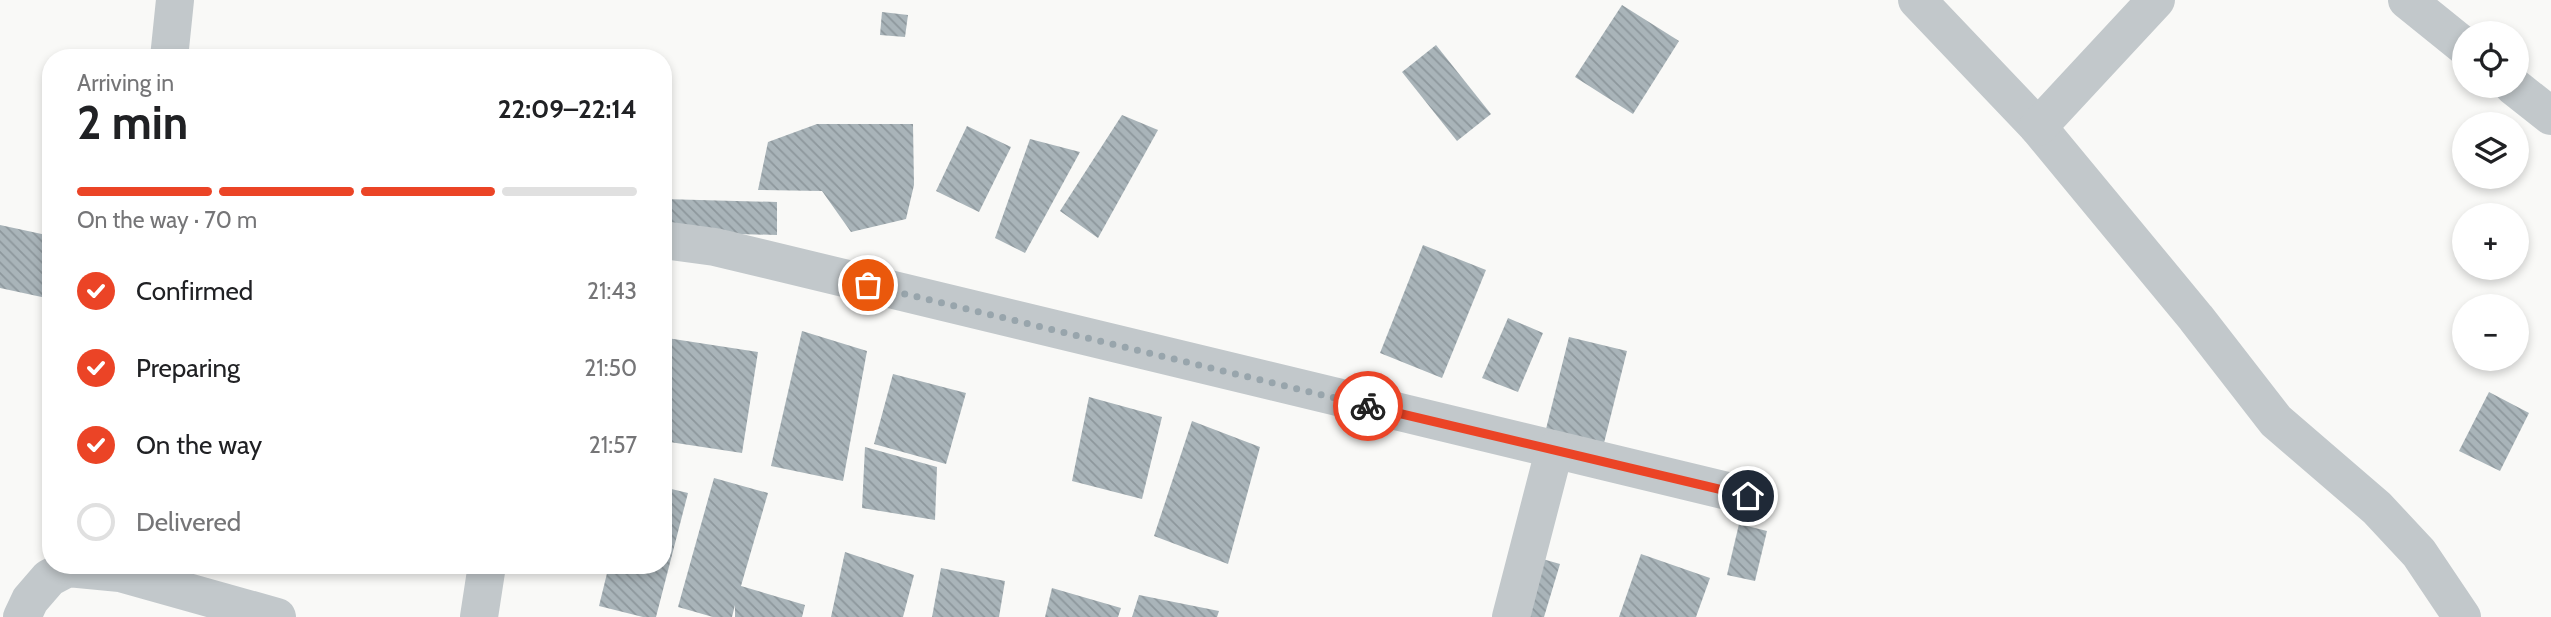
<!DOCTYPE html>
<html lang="en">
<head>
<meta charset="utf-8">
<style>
	body { margin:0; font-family:Cabin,sans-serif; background:#f6f6f6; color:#202124; height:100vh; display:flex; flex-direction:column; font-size:26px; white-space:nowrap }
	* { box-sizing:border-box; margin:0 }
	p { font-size:23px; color:#757577 }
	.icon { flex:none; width:38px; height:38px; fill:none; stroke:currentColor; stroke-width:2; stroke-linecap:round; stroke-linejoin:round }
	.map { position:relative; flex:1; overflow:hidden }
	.drawer { position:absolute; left:42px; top:49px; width:630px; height:525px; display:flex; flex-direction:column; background:#fff; border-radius:28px; box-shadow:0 4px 10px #0003 }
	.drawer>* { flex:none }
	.buttons { position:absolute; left:2452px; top:21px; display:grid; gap:14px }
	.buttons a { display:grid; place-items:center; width:77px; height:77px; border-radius:50%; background:#fff; box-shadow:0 4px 10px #0003; font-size:35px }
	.pin { position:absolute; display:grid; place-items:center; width:60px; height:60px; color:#fff; margin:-30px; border:4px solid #fff; border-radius:50%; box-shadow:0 2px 7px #0007 }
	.courier { position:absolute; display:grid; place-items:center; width:70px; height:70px; margin:-35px; border:5px solid #eb4426; border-radius:50%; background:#fff; color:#222; box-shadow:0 2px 9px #0007 }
	.summary em { font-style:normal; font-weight:700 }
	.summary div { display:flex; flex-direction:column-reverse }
	.summary { display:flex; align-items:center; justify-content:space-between; height:119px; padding:0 35px }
	h1 { font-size:46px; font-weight:700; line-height:52px }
	.bar { display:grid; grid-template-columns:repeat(4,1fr); gap:10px 7px; align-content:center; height:84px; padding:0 35px }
	.bar i { height:9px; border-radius:5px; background:#e0e0e0 }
	.bar .current { background:#eb4426 }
	.bar p { grid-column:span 4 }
	ol { padding:0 35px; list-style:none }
	li { display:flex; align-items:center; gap:21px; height:77px }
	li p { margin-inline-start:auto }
	li .icon { padding:7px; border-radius:50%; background:#eb4426; color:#fff; stroke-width:4 }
	li:last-child { color:#757577 }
	li i { width:38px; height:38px; border:4px solid #e0e0e0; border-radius:50% }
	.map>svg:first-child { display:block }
</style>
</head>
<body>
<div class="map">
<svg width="2551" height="617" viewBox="0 0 2551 617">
	<defs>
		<pattern id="building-back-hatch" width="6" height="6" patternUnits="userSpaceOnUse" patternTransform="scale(1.75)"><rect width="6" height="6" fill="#a9b4b9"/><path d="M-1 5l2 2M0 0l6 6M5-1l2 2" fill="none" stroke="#8d979c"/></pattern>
	</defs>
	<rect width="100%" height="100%" fill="#f9f9f7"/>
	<g fill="url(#building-back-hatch)">
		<path d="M1622 5 1679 41 1633 114 1575 77Z"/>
		<path d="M882 12 908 15 905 37 880 35Z"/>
		<path d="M1436 45 1491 114 1457 141 1402 72Z"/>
		<path d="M1122 115 1158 130 1098 238 1060 211Z"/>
		<path d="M817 124H913L914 185 906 219 851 232 822 191 758 190 768 142Z"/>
		<path d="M967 126 1011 147 979 212 936 191Z"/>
		<path d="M1030 139 1080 152 1025 253 995 238Z"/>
		<path d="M663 199 777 202V235L663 232Z"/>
		<path d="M0 225 51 236V299L0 288Z"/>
		<path d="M1423 245 1486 270 1442 378 1380 353Z"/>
		<path d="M1508 318 1543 333 1518 392 1482 378Z"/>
		<path d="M802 331 867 351 843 481 771 466Z"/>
		<path d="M1569 337 1627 351 1604 443 1546 429Z"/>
		<path d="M667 338 758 352 742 453 663 441V361Z"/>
		<path d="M893 374 966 393 946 464 874 444Z"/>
		<path d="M2489 392 2529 413 2500 471 2459 451Z"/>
		<path d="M1089 397 1162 417 1142 499 1072 481Z"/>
		<path d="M1192 421 1260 447 1228 564 1154 536Z"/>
		<path d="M865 447 937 467 935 520 862 508Z"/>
		<path d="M714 478 768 493 741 586 805 605 802 617H735V605L732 617H713L678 607Z"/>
		<path d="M663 487 688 493 656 617H643L599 606 609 565H663Z"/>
		<path d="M1739 524 1767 531 1755 581 1727 575Z"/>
		<path d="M845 552 914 575 903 617H831Z"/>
		<path d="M1641 554 1710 578 1696 617H1619Z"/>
		<path d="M1532 556 1560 564 1544 617H1515Z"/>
		<path d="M941 568 1005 581 999 617H932Z"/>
		<path d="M1052 588 1121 608 1118 617H1045Z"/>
		<path d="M1139 595 1219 611 1217 617H1132Z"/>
	</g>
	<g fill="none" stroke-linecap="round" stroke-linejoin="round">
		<g stroke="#c2c8cb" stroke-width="38">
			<path d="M1917 0 2038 127 2196 318 2276 421 2377 508 2419 553 2462 617"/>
			<path d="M2407 0 2464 46"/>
			<path d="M169 58 175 0"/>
			<path d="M2513 86 2551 116"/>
			<path d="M2038 127 2156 0"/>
			<path d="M663 240 715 247 1748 496"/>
			<path d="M22 617 30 600 49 578 68 568 120 573 277 617"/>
			<path d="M479 617 487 565"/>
			<path d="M1511 617 1554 451"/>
		</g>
	</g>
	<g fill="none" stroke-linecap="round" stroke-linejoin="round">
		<path stroke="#98a5ac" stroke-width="7" stroke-dasharray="0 12.6" d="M868 285 1368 406"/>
		<path stroke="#eb4426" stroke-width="9" d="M1368 406 1748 496"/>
	</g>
</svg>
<div class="buttons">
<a><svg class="icon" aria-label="locate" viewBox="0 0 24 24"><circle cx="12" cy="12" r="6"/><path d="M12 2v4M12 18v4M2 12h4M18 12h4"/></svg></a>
<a><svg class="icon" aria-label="layers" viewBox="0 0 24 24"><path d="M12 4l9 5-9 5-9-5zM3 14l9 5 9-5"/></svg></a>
<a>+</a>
<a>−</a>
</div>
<div class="pin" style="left:868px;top:285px;background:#ea580c"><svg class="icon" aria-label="bag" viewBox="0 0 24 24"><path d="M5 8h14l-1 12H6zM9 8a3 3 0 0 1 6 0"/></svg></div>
<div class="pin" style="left:1748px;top:496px;background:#1f2937"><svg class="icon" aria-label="home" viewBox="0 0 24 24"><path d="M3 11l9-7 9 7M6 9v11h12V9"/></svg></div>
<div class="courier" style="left:1368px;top:406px"><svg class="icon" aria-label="bike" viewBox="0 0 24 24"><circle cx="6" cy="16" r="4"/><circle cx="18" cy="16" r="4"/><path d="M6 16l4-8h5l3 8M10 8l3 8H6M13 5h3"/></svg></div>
<section class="drawer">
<div class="summary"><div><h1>2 min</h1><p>Arriving in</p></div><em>22:09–22:14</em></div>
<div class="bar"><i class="current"></i><i class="current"></i><i class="current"></i><i></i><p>On the way · 70 m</p></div>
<ol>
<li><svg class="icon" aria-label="check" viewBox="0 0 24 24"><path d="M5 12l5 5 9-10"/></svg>Confirmed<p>21:43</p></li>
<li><svg class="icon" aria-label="check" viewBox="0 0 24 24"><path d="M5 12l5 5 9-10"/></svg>Preparing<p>21:50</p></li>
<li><svg class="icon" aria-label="check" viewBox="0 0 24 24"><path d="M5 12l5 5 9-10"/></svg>On the way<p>21:57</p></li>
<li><i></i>Delivered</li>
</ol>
</section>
</div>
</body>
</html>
